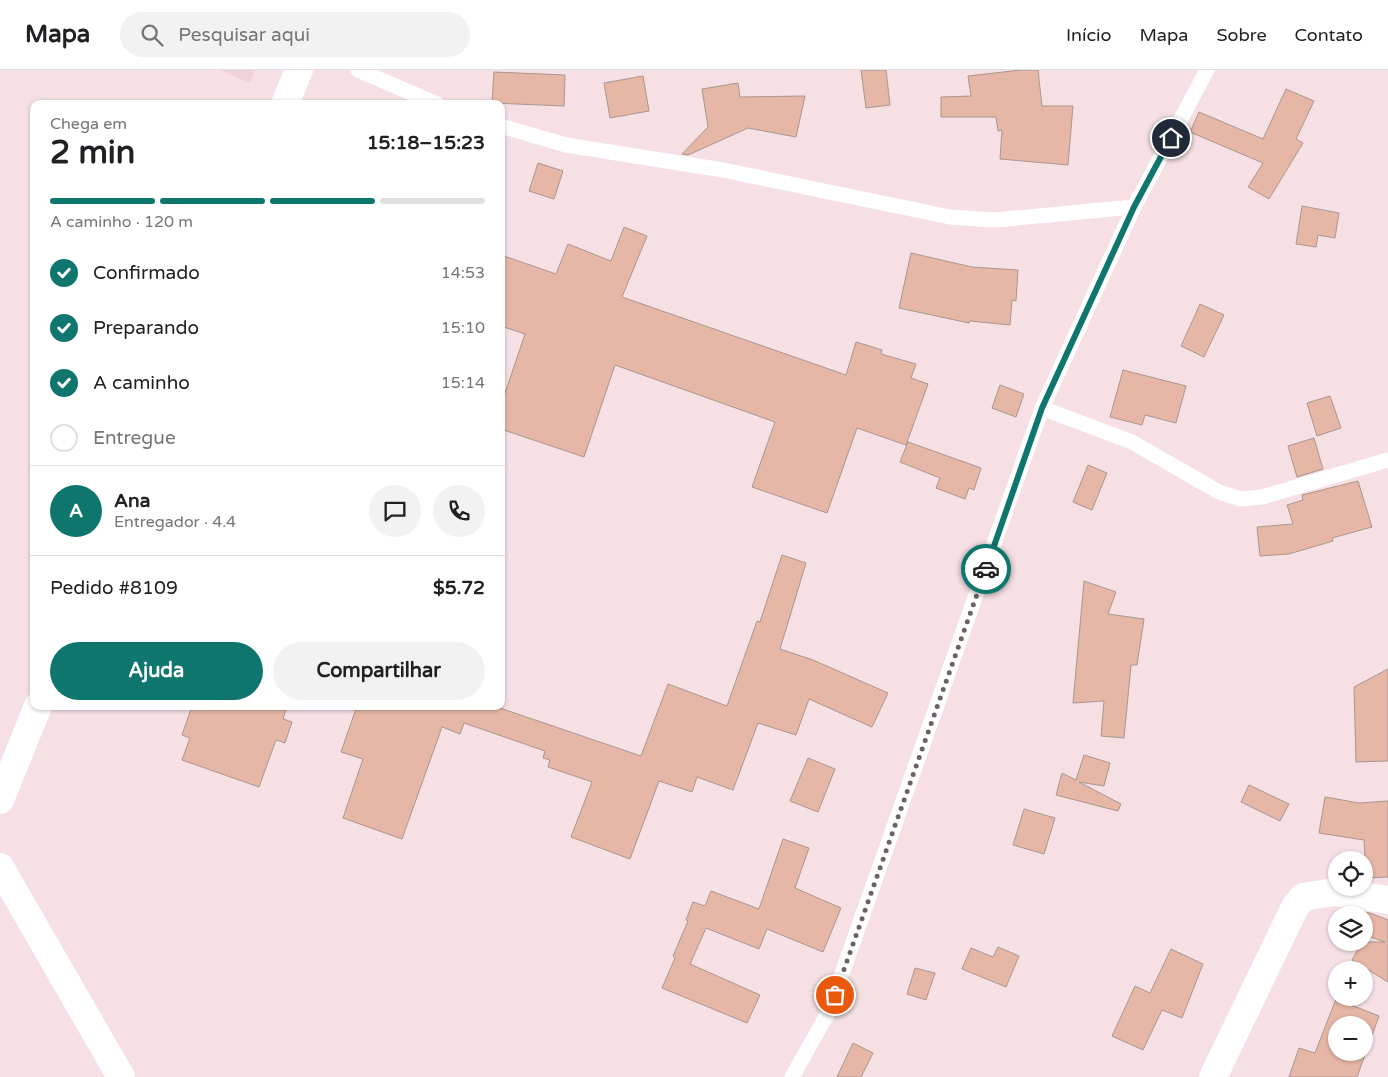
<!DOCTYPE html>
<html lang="pt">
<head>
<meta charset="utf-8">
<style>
	body { margin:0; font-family:"Varela Round",sans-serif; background:#f2f2f2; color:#202124; height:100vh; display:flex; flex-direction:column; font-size:19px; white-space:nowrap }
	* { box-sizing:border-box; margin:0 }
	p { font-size:16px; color:#757577 }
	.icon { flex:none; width:28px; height:28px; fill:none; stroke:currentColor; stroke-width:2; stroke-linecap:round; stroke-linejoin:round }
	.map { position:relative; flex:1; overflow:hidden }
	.sheet { position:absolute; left:30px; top:30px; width:475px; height:610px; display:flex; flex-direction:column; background:#fff; border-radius:10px; box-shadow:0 1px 4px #0004 }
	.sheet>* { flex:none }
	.buttons { position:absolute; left:1328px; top:781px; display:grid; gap:10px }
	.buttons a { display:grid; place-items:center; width:45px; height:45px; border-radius:50%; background:#fff; box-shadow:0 1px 4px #0004; font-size:25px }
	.pin { position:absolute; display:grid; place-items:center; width:42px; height:42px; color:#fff; margin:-21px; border:2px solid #fff; border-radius:50%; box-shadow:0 1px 5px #0007 }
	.courier { position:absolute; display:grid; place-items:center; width:50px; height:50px; margin:-25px; border:4px solid #0f766e; border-radius:50%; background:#fff; color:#222; box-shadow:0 1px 6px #0007 }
	.overview em { font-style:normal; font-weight:800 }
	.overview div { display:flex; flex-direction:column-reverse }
	.overview { display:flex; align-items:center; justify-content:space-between; height:85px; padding:0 20px }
	h1 { font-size:32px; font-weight:800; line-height:38px }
	.bar { display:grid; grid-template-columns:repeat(4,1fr); gap:8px 5px; align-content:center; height:60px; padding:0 20px }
	.bar i { height:6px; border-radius:4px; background:#e0e0e0 }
	.bar .active { background:#0f766e }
	.bar p { grid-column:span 4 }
	.line { display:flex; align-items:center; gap:12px; padding:0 20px; border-top:1px solid #e0e0e0 }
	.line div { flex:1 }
	.round { display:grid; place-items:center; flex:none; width:52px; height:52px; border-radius:26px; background:#f2f2f2 }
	ol { padding:0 20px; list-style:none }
	li { display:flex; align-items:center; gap:15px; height:55px }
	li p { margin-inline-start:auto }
	li .icon { padding:5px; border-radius:50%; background:#0f766e; color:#fff; stroke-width:4 }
	li:last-child { color:#757577 }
	li i { width:28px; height:28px; border:2px solid #e0e0e0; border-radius:50% }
	.primary-button { display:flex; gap:10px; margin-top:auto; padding:10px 20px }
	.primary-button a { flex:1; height:58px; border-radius:30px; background:#0f766e; color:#fff; font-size:20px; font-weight:800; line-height:58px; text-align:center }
	.primary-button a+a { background:#f2f2f2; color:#202124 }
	header { display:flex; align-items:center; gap:30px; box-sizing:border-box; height:70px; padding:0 25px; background:#fff; border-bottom:1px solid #e0e0e0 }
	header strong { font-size:24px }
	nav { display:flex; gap:28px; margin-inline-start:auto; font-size:18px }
	.search { width:350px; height:45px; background:#f2f2f2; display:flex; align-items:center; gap:12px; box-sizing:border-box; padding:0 18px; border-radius:28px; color:#757577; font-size:19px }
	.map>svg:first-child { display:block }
</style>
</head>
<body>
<header>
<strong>Mapa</strong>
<div class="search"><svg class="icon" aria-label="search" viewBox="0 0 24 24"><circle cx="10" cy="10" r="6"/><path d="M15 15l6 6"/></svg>Pesquisar aqui</div>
<nav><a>Início</a><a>Mapa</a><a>Sobre</a><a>Contato</a></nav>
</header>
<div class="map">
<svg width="1388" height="1007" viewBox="0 0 1388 1007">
	<rect width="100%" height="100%" fill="#f6e0e3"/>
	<path fill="#f0d2d7" d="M220 0H255L250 13Z"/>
	<g fill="#e6b7a6" stroke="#a99690" fill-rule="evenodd">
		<path d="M861 0H886L890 35 866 38Z"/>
		<path d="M1021 0H1038L1042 36H1073L1068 95 1000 89 1002 60 998 61 996 47H941V27L971 26 968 6Z"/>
		<path d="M494 2 565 5 564 36 492 33Z"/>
		<path d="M643 6 649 41 610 48 604 13Z"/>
		<path d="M738 13 740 27 805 26 796 67 748 58 688 85 682 84 708 57 702 19Z"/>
		<path d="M1286 19 1314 31 1296 69 1303 73 1269 129 1248 117 1263 93 1190 62 1199 42 1263 69Z"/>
		<path d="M538 93 563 101 554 129 529 121Z"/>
		<path d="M1302 136 1339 143 1335 168 1318 165 1316 177 1296 174Z"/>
		<path d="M624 157 647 166 622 227 846 305 856 272 882 280 881 284 916 294 911 308 928 314 906 375 857 358 827 443 752 417 775 352 615 295 584 387 501 359V335L525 264 501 256V185L556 204 568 174 611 191Z"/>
		<path d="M911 183 972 197 1018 200 1016 231 1012 230 1010 255 970 251 969 253 899 238Z"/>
		<path d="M1200 234 1224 245 1204 287 1181 276Z"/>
		<path d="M1123 300 1186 316 1176 353 1145 345 1142 355 1110 347Z"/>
		<path d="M1000 315 1024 324 1016 347 992 338Z"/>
		<path d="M1330 326 1341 358 1317 366 1307 333Z"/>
		<path d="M1314 368 1323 399 1297 407 1288 376Z"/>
		<path d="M908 372 981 398 974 420 969 418 965 429 936 418 940 408 900 392Z"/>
		<path d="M1088 395 1107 403 1092 440 1073 432Z"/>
		<path d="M1358 411 1372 457 1332 468 1333 471 1289 484 1260 486 1257 457 1293 454 1287 435 1303 430 1302 425Z"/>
		<path d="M782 485 806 493 780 579 813 590 888 623 872 657 809 629 796 665 758 653 733 720 697 707 692 722 659 711 630 789 571 767 592 712 548 697 550 690 543 688 545 681 464 653 460 664 442 657 402 769 343 748 363 689 341 682 357 636H494L641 686 668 614 727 636 757 551 760 552Z"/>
		<path d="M1084 511 1116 522 1108 544 1144 549 1137 595H1131L1124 668 1101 666 1104 631 1073 633Z"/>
		<path d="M1388 599V691L1356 692 1354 617Z"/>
		<path d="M192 636H287L283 649 292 652 285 673 276 670 259 717 182 690 190 668 182 665Z"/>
		<path d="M1084 685 1110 693 1104 716 1079 712 1121 734 1118 741 1056 725 1062 703 1076 710Z"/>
		<path d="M808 688 835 699 818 742 790 731Z"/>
		<path d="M1249 715 1289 734 1280 751 1241 732Z"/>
		<path d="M1325 727 1359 733 1388 731V807L1366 808 1364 770 1319 763Z"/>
		<path d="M1024 739 1055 748 1044 784 1013 775Z"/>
		<path d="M783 769 809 778 795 818 841 838 823 882 767 859 759 879 706 858 690 894 760 925 747 953 662 918 675 888 673 886 688 851 686 850 693 832 705 836 711 821 759 839Z"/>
		<path d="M1349 840 1370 843 1388 850V912L1352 890 1362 872H1385L1364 865V845H1347Z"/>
		<path d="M998 877 1019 886 1006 917 962 899 971 878 993 887Z"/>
		<path d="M1171 879 1203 894 1182 948 1162 940 1143 980 1112 966 1135 916 1150 923Z"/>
		<path d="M915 898 935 903 926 930 907 924Z"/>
		<path d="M1336 929 1379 946 1357 1007H1289L1299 978 1315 983ZM1336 955H1364V982H1336Z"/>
		<path d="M853 973 873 983 861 1007H837Z"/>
	</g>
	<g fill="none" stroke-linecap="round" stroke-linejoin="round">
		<g stroke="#fff" stroke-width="15">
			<path d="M358 0 437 34"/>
			<path d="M501 56 566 75 723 100 950 147 995 150 1134 137"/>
			<path d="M1042 338 1132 372 1219 422 1241 429 1262 427 1388 390"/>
			<path d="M792 1007 828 943 1042 338 1134 137 1207 0"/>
		</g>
		<g stroke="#fff" stroke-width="28">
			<path d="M0 797 121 1007"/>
			<path d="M1213 1007 1295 837 1303 827 1334 822 1388 830"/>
		</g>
		<g stroke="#fff" stroke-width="28">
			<path d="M285 34 299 0"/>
			<path d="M0 730 38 636"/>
		</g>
	</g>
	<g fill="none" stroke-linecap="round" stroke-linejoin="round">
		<path stroke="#6e6163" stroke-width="5" stroke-dasharray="0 9" d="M835 925 986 499"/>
		<path stroke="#0f766e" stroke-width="6" d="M986 499 1042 338 1134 137 1171 68"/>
	</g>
</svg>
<div class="buttons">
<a><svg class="icon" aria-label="locate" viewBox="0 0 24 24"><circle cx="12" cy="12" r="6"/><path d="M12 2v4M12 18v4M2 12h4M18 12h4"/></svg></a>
<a><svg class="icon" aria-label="layers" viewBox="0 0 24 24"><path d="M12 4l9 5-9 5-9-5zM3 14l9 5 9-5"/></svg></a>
<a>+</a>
<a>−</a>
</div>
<div class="pin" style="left:835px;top:925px;background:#ea580c"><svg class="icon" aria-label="bag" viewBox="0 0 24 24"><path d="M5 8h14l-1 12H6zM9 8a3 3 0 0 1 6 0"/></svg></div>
<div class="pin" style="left:1171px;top:68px;background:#1f2937"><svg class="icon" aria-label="home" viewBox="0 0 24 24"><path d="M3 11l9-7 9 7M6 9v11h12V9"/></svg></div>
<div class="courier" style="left:986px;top:499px"><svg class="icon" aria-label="car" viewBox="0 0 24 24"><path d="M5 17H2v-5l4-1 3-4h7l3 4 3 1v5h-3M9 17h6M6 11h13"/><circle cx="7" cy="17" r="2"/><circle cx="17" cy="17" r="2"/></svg></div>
<section class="sheet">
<div class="overview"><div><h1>2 min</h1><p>Chega em</p></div><em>15:18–15:23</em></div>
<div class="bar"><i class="active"></i><i class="active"></i><i class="active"></i><i></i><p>A caminho · 120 m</p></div>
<ol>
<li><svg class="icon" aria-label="check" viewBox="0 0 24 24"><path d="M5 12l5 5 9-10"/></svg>Confirmado<p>14:53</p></li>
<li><svg class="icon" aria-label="check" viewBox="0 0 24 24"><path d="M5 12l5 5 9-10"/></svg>Preparando<p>15:10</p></li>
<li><svg class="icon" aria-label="check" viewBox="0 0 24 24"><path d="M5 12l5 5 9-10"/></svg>A caminho<p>15:14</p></li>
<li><i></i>Entregue</li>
</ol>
<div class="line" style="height:90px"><b class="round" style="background:#0f766e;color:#fff">A</b><div><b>Ana</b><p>Entregador · 4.4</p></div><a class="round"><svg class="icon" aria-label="chat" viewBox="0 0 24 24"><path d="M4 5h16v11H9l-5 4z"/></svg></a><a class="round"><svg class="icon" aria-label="phone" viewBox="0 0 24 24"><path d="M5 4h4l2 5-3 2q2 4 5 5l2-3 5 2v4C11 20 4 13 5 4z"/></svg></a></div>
<div class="line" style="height:65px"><div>Pedido #8109</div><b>$5.72</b></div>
<div class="primary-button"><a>Ajuda</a><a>Compartilhar</a></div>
</section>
</div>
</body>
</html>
